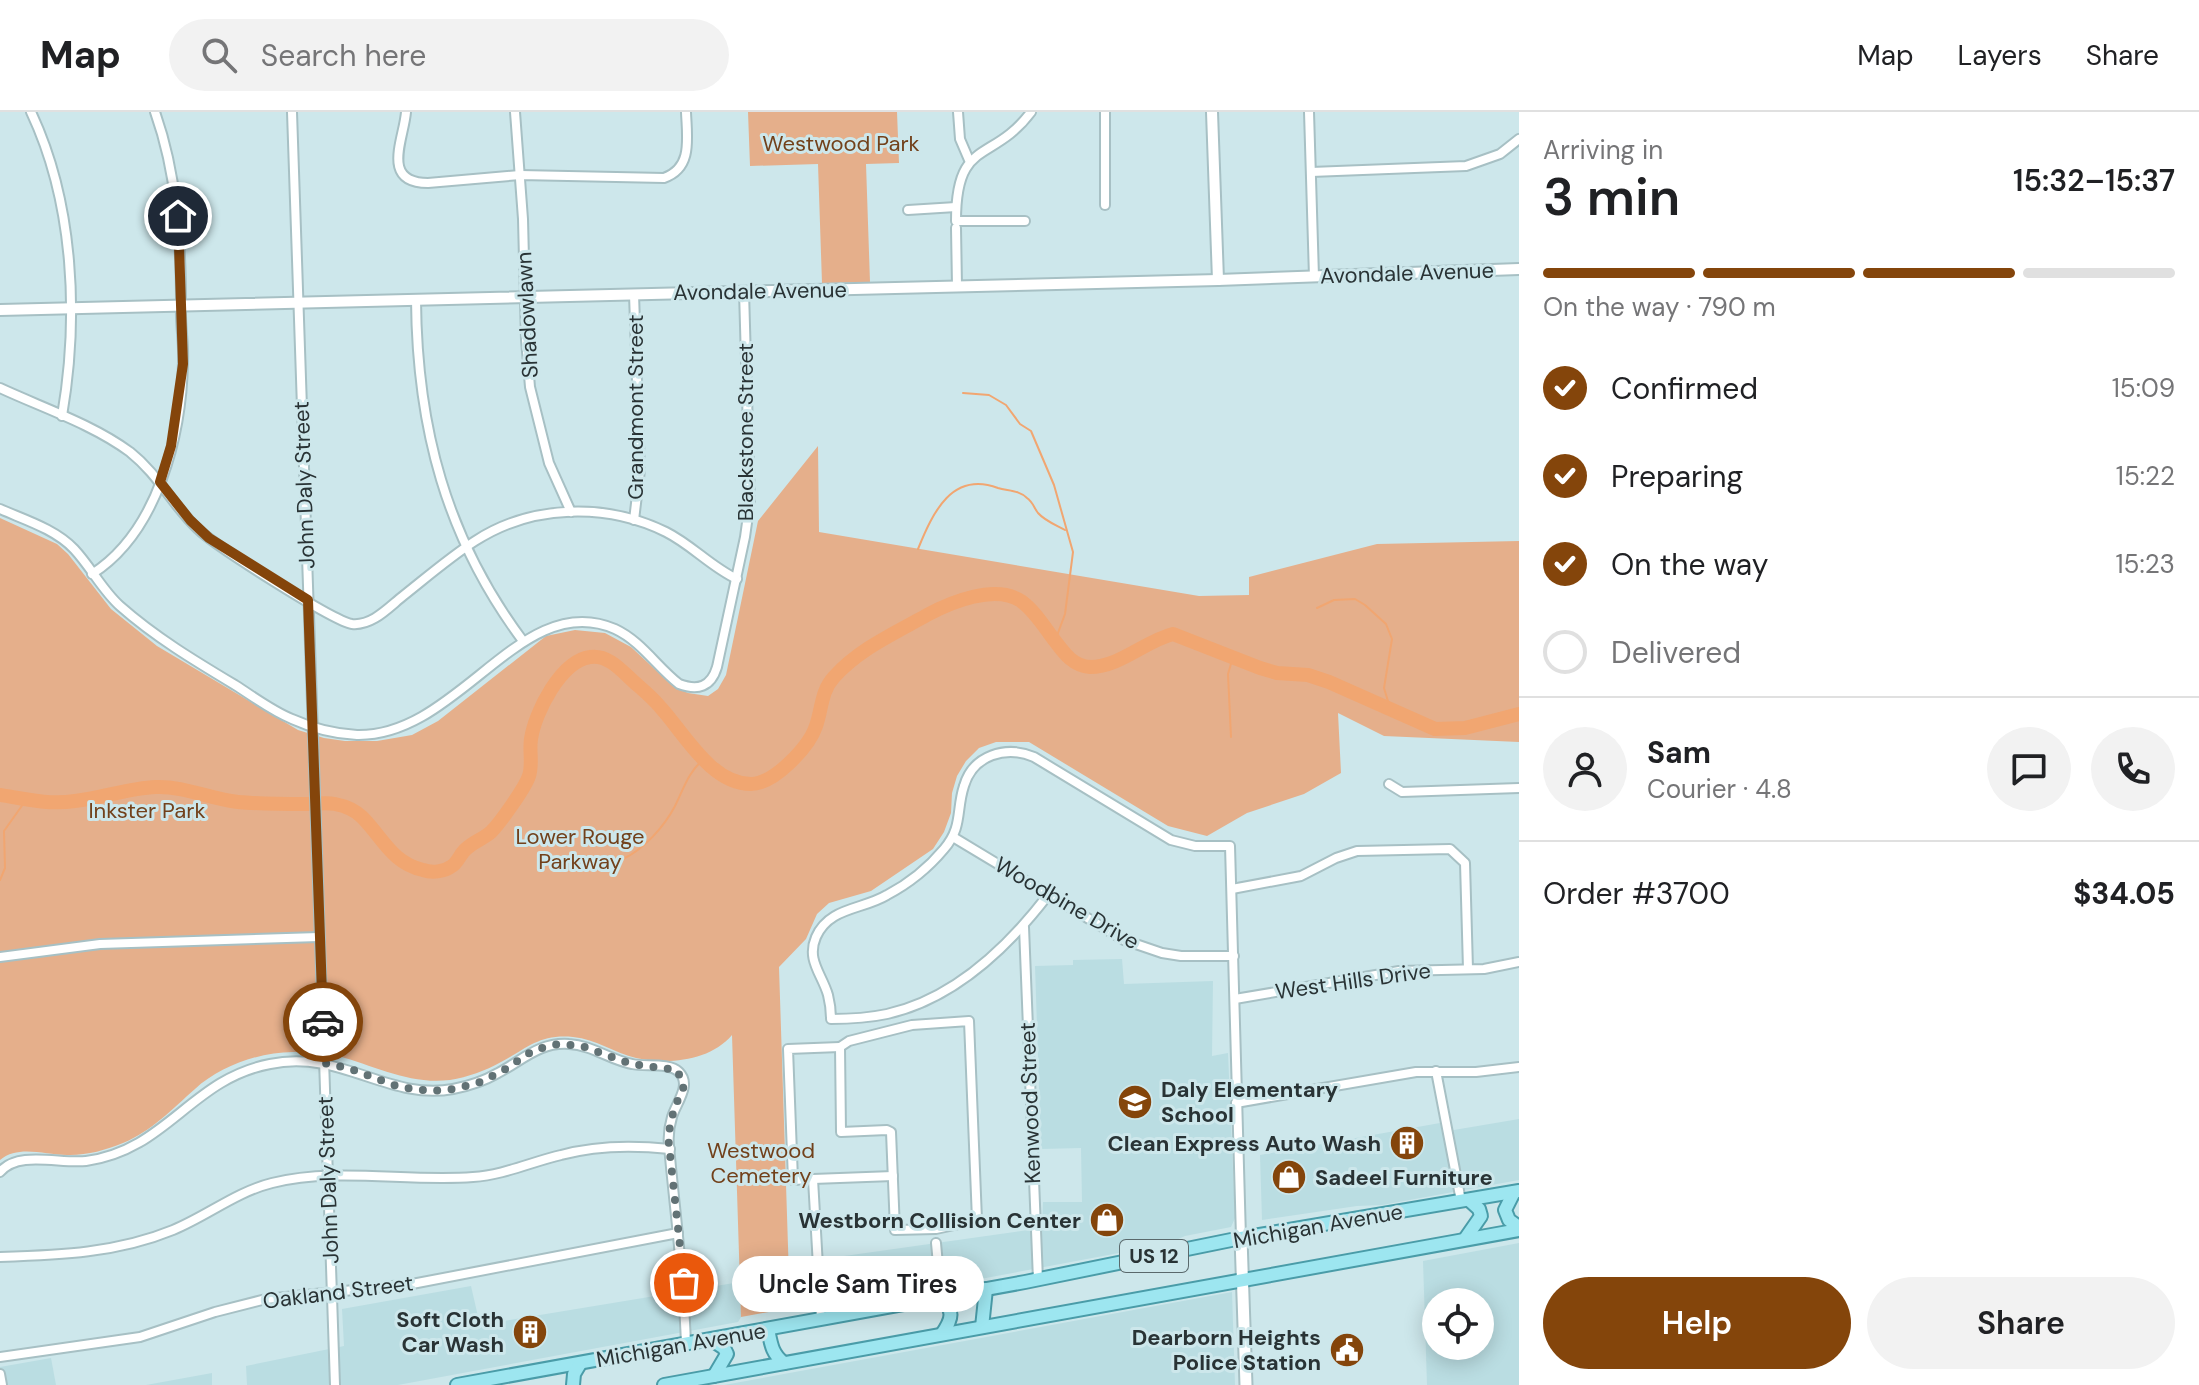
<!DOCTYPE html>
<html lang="en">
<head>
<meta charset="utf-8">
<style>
	body { margin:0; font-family:"DM Sans",sans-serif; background:#f2f2f2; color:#202124; height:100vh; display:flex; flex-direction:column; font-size:30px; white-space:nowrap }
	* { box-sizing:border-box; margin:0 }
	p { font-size:26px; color:#757577 }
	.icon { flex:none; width:44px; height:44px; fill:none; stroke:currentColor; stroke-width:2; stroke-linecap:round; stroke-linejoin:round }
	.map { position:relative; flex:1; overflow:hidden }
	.details { display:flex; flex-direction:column; background:#fff; width:680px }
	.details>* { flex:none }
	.tools { position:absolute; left:1422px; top:1176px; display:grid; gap:16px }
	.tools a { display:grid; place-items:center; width:72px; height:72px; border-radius:50%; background:#fff; box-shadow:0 4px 20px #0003; font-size:40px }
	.pin { position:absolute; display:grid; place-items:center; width:68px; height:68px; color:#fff; margin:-34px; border:4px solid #fff; border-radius:50%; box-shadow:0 2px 8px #0007 }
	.courier { position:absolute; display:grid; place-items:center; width:80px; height:80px; margin:-40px; border:6px solid #84450b; border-radius:50%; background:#fff; color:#222; box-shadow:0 2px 10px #0007 }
	.bubble { position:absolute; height:56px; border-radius:28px; background:#fff; box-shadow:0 4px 20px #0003; font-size:26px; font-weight:600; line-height:56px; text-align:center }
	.summary em { font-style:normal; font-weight:600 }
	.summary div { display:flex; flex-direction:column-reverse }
	.summary { display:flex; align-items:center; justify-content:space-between; height:136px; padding:0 24px }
	h1 { font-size:52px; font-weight:600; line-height:60px }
	.bar { display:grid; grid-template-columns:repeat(4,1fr); gap:12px 8px; align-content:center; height:96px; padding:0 24px }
	.bar i { height:10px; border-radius:6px; background:#e0e0e0 }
	.bar .selected { background:#84450b }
	.bar p { grid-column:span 4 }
	.line { display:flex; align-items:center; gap:20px; padding:0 24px; border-top:2px solid #e0e0e0 }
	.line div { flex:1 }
	.round { display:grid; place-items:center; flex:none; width:84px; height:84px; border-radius:42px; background:#f2f2f2 }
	ol { padding:0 24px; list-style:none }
	li { display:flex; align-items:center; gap:24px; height:88px }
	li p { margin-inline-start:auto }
	li .icon { padding:8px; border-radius:50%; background:#84450b; color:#fff; stroke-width:4 }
	li:last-child { color:#757577 }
	li i { width:44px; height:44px; border:4px solid #e0e0e0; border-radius:50% }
	.button { display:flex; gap:16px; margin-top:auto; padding:16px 24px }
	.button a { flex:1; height:92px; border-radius:48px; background:#84450b; color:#fff; font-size:32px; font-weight:600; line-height:92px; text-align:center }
	.button a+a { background:#f2f2f2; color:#202124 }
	header { display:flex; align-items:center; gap:48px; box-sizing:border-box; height:112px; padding:0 40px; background:#fff; border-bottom:2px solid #e0e0e0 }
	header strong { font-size:38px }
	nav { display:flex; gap:44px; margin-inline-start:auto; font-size:28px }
	.search { width:560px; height:72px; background:#f2f2f2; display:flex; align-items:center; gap:20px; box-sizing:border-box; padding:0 28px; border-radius:44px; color:#757577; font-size:30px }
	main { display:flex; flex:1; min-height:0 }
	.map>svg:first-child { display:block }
</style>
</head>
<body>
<header>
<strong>Map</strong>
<div class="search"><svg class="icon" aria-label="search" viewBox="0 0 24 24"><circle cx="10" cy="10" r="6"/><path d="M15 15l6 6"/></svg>Search here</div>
<nav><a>Map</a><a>Layers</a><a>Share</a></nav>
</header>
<main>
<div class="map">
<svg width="1519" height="1273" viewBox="0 0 1519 1273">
	<rect width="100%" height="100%" fill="#cde7eb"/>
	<g fill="#badde2" fill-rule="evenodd">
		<path d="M1122 847 1124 872 1213 869 1212 944 1228 941 1235 1106 1231 1115 1185 1124 1167 1132 825 1196 823 1147 1042 1116 1043 1090H1082L1081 1036 1041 1037 1035 854 1073 853V848Z"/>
		<path d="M1519 1007V1068L1382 1093 1357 1094 1262 1108 1260 1043 1440 1011 1442 1020Z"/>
		<path d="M1519 1131V1273H1427L1423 1149ZM1436 1190H1480V1234H1436Z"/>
		<path d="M740 1170 741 1205 738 1210 398 1273H247L246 1254 344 1234 342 1197 471 1174 480 1213Z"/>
		<path d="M1232 1180 1235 1273H724Z"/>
		<path d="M51 1246 56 1273H0V1255Z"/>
		<path d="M212 1261V1273H146Z"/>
	</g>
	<g fill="#e5af8b">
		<path d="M748 0H897L899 51 866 52 870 170 822 171 818 52 750 54Z"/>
		<path d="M818 334 819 420 1199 484 1249 483V465L1377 432 1519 429V630L1384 624 1338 601 1341 661 1304 682 1247 701 1207 724 1168 714 1029 630H996L979 636 966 649 957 664 952 681 951 701 944 720 933 737 871 779 829 791 817 802 806 827 779 855 790 1196 741 1205 732 923C710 949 668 953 636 946 615 941 596 927 573 925 539 922 528 936 501 950 485 959 468 965 450 968 410 973 375 954 338 944 326 940 309 940 296 940 262 939 220 954 195 977 172 997 152 1019 123 1031 106 1038 88 1043 70 1043 46 1044 20 1032 0 1048V406L57 432 68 442 111 497 157 534 298 618 324 626 345 629H377L412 623 438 609 546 524 575 518 605 521 631 535 673 574 688 581 708 584 718 577 726 563 758 409Z"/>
	</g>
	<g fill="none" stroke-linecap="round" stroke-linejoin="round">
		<g stroke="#f1a671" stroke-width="2">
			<path d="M963 281 989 283 1006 293 1020 312 1031 319 1054 373 1073 440 1065 502 1055 529"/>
			<path d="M918 437C933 400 952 359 998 376 1008 379 1019 378 1027 386 1033 390 1034 396 1038 401 1045 409 1056 413 1065 418"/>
			<path d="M1317 496 1334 488 1355 487 1365 493 1386 512 1392 527 1384 576 1390 596"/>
			<path d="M1231 625 1228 562 1233 545"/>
			<path d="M623 747C644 737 664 715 675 694 684 676 688 660 704 647"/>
			<path d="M0 768 5 756 4 719 26 688"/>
		</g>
		<path stroke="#f1a671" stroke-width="14" d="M0 683C25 687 49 693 75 689 102 686 129 676 156 675 185 674 209 687 238 690 260 692 283 692 305 692 315 692 326 690 335 692 345 694 355 698 362 705 383 726 392 751 423 758 432 761 444 760 452 754 458 750 460 742 466 737 473 730 483 727 491 720 500 711 525 676 529 664 533 652 529 639 531 627 535 600 561 549 590 545 608 542 622 559 634 570 643 578 653 586 661 596 684 621 711 672 751 672 774 672 809 635 816 614 822 597 821 579 834 565 859 537 895 521 927 503 951 490 995 472 1021 489 1035 499 1045 516 1055 529 1064 541 1073 554 1090 555 1120 555 1145 529 1173 522L1260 556 1277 561 1308 563 1329 570 1435 617 1465 616 1519 602"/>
		<g stroke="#a7c0c4" stroke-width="12">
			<g id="minor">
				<path d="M31 0C74 91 79 205 62 304"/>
				<path d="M292 0 335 1273"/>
				<path d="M406 0C404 27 380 71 428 71L520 63 664 66C693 56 687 26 686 0"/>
				<path d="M515 0 523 107 526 228 530 275 549 351 571 400"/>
				<path d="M958 0 960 27 969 48"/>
				<path d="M1105 0V93"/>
				<path d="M1309 0 1314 165"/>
				<path d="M1311 60 1466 54 1500 42 1519 27"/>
				<path d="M908 98 956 95"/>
				<path d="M1025 109H956C956 25 992 52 1031 0"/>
				<path d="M956 116 957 174"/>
				<path d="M416 188C417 315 446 426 523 529"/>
				<path d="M0 276C43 296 92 312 130 340 159 363 172 393 198 417 214 433 333 509 352 512 372 514 388 496 403 484 427 465 450 445 475 429 532 392 607 391 666 420 692 433 711 455 737 467"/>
				<path d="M0 397C25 408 55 417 74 437 91 455 102 478 120 494 155 525 195 549 235 573 254 585 272 599 292 607 312 616 336 622 357 623 459 625 521 476 615 517 641 529 657 555 679 572 698 579 711 575 717 555L745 425 750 389 744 179"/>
				<path d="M634 408 640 358 634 182"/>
				<path d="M92 462C158 420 182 322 183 249 184 231 180 212 181 194 181 128 177 62 155 0"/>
				<path d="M1389 672 1402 680 1519 676"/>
				<path d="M953 725 1124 828 1162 841 1181 844H1234"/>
				<path d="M1232 777 1301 764 1336 746 1357 739 1450 737 1465 751 1468 857"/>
				<path d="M1048 783C1008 835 954 887 887 902 868 906 850 907 831 907 831 899 830 891 828 883 822 862 806 848 816 825 829 795 862 798 887 783 908 772 929 755 944 737 963 715 956 698 964 674 973 643 1006 633 1034 645L1171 728 1195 734H1230L1241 1126"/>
				<path d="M1024 815 1038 1168"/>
				<path d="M0 845 100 832 319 825"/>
				<path d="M1235 887 1399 859 1484 857 1519 850"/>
				<path d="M969 909 977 1108 936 1117 895 1118 891 1020 887 1018 841 1020 840 935 849 929 912 913Z"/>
				<path d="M1436 959 1461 1089"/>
				<path d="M1236 991 1416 960H1476L1519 955"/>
				<path d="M0 1060C18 1038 60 1052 86 1049 167 1038 191 967 270 952 341 937 388 989 453 977 469 974 484 969 498 961 523 948 539 930 569 932 592 933 610 948 632 952 645 955 669 950 679 960 692 973 676 991 672 1005 669 1015 668 1024 669 1034 675 1101 684 1166 686 1233"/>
				<path d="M813 1067 893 1064"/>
				<path d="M936 1131 941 1185"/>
				<path d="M0 1145C60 1143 117 1141 173 1118 207 1104 236 1080 272 1071 337 1055 406 1070 473 1065 504 1063 531 1050 561 1043 597 1033 633 1033 670 1037"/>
				<path d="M821 1207 813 1067 793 1068 788 937 840 935"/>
				<path d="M0 1245 140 1225 215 1200 266 1187 412 1172 678 1121"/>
				<path d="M0 1262 2 1273"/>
			</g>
		</g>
		<g stroke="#a7c0c4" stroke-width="14">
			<g id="tertiary">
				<path d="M1212 0 1218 168"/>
				<path d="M0 198 1218 168 1519 157"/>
			</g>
		</g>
		<g stroke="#a7c0c4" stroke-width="15">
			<path id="secondary" d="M1241 1126 1246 1273"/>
		</g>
		<g stroke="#4a9ca8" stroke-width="16">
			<g id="primary">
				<path d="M1514 1080 1505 1098 1509 1108 1519 1115"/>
				<path d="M1465 1127 1481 1104 1479 1097 1469 1088"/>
				<path d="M941 1185C954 1199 953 1206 942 1222"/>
				<path d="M982 1215 986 1177"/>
				<path d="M768 1217C771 1232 772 1242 784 1251"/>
				<path d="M712 1228 724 1236 727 1242 714 1264"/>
				<path d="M457 1273 1025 1170 1241 1126 1519 1079"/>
				<path d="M573 1273 574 1262 580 1252"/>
				<path d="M664 1273 1519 1118"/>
			</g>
		</g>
		<use href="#minor" stroke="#fff" stroke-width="8"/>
		<use href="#tertiary" stroke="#fff" stroke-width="10"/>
		<use href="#secondary" stroke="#fff" stroke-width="11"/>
		<use href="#primary" stroke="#9de6f0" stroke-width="12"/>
	</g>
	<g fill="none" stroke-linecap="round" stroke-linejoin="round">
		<path stroke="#627275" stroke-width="8" stroke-dasharray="0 14.4" d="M323 910 324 951 351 957 399 975 430 979 453 977 478 971 501 960 534 938 558 932 582 934 631 952 677 958 684 974 674 997 668 1024 684 1171"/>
		<path stroke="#84450b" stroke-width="10" d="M178 104 183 252 171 334 160 370 190 408 209 426 308 488 323 910"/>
	</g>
	<defs>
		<g id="school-disc" transform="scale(1.8)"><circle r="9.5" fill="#84450b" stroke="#cde7eb"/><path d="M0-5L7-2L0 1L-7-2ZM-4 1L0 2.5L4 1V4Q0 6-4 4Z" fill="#fff"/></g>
		<g id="building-disc" transform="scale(1.8)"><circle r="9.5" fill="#84450b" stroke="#cde7eb"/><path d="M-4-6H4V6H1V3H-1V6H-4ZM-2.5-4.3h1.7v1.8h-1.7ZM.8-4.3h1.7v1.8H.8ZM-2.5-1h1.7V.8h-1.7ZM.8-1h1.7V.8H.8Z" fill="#fff"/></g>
		<g id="shop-disc" transform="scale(1.8)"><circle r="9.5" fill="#84450b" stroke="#cde7eb"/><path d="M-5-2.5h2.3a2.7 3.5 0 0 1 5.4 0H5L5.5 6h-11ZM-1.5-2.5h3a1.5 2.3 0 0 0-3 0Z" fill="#fff"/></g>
		<g id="civic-disc" transform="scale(1.8)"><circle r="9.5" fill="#84450b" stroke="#cde7eb"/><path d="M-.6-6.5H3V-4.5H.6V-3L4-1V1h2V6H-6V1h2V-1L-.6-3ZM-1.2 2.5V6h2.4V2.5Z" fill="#fff"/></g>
	</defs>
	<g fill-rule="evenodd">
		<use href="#school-disc" x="1135" y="990"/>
		<use href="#building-disc" x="1407" y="1031"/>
		<use href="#shop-disc" x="1289" y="1065"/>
		<use href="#shop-disc" x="1107" y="1108"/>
		<use href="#building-disc" x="530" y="1220"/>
		<use href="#civic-disc" x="1347" y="1238"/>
	</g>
	<g text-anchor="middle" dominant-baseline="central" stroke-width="6" stroke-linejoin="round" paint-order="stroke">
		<rect fill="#cde7eb" stroke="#5a696c" stroke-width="2" x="1120" y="1128" width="68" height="32" rx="6"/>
		<g font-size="20" font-weight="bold" fill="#293335">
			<text x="1154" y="1144">US 12</text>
		</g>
		<g font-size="22" fill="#72411b" stroke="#cde7eb">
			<text x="841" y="31">Westwood Park</text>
			<text x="147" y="698">Inkster Park</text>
			<text x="580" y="724">Lower Rouge<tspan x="580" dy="25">Parkway</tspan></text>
			<text x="761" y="1038">Westwood<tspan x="761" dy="25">Cemetery</tspan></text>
		</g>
		<g font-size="22" fill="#293335" stroke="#cde7eb">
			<text transform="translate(1407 161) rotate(-2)">Avondale Avenue</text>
			<text transform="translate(760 179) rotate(-1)">Avondale Avenue</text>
			<text transform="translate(527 203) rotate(-93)">Shadowlawn</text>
			<text transform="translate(635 295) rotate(-90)">Grandmont Street</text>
			<text transform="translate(745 320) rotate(-90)">Blackstone Street</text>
			<text transform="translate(304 373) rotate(-92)">John Daly Street</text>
			<text transform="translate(1067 791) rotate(30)">Woodbine Drive</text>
			<text transform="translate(1353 869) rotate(-8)">West Hills Drive</text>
			<text transform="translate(1030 991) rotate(-92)">Kenwood Street</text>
			<text transform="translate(328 1068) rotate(-92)">John Daly Street</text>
			<text transform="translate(1318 1114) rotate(-10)">Michigan Avenue</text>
			<text transform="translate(338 1180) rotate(-7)">Oakland Street</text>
			<text transform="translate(681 1233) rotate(-10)">Michigan Avenue</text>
		</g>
		<g font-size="22" font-weight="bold" fill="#293335" stroke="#cde7eb" text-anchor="end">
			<text x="1161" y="977" text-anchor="start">Daly Elementary<tspan x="1161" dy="25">School</tspan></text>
			<text x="1381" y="1031">Clean Express Auto Wash</text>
			<text x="1315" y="1065" text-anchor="start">Sadeel Furniture</text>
			<text x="1081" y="1108">Westborn Collision Center</text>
			<text x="504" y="1207">Soft Cloth<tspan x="504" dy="25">Car Wash</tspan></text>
			<text x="1321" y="1225">Dearborn Heights<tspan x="1321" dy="25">Police Station</tspan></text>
		</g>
	</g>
</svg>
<div class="tools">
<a><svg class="icon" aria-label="locate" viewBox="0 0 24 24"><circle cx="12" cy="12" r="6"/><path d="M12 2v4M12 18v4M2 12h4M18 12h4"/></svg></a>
</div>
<div class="pin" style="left:684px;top:1171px;background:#ea580c"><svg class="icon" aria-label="bag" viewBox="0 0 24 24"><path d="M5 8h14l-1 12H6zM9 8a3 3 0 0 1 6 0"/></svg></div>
<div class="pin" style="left:178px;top:104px;background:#1f2937"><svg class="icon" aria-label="home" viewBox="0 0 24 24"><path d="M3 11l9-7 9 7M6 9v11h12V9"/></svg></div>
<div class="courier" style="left:323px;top:910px"><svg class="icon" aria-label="car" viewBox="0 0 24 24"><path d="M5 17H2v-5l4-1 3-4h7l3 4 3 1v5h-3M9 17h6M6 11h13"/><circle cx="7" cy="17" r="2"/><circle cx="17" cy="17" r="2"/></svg></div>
<div class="bubble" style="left:732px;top:1144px;width:252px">Uncle Sam Tires</div>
</div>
<section class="details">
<div class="summary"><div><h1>3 min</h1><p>Arriving in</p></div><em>15:32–15:37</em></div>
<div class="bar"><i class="selected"></i><i class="selected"></i><i class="selected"></i><i></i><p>On the way · 790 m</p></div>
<ol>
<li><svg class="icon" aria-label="check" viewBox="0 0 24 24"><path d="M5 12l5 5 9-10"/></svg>Confirmed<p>15:09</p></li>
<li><svg class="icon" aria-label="check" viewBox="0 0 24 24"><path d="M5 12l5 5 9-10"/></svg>Preparing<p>15:22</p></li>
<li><svg class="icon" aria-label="check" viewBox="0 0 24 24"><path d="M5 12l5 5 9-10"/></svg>On the way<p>15:23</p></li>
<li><i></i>Delivered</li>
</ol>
<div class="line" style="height:144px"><a class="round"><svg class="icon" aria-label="person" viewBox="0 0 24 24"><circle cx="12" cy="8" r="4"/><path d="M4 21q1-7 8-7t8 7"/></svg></a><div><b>Sam</b><p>Courier · 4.8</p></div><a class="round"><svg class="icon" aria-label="chat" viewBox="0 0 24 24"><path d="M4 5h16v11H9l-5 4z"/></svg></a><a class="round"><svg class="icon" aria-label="phone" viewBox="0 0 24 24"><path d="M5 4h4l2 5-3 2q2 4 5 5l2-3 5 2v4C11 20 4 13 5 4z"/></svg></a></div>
<div class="line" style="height:104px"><div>Order #3700</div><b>$34.05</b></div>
<div class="button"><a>Help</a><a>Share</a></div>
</section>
</main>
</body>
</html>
